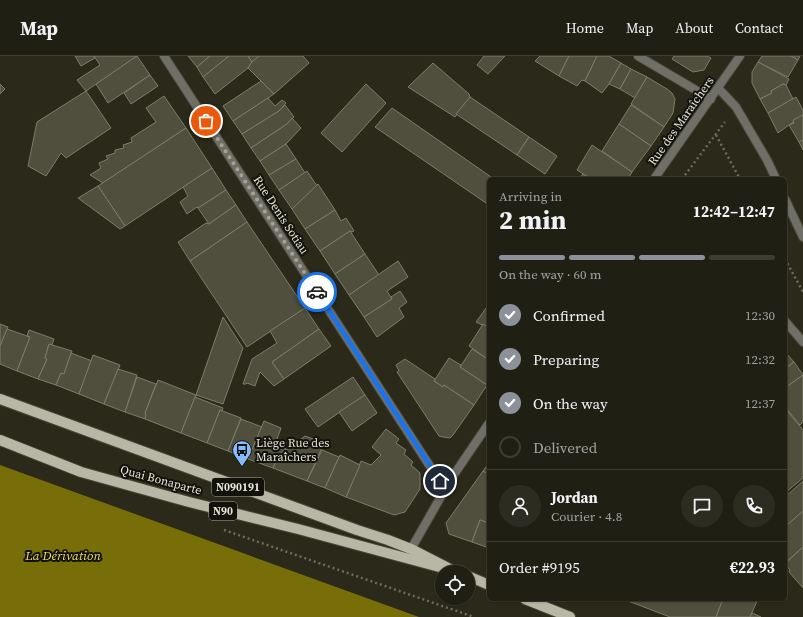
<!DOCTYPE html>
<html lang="en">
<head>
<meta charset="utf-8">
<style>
	body { margin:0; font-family:"Source Serif 4",serif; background:#2d2c21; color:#f1f3f6; height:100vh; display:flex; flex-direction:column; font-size:15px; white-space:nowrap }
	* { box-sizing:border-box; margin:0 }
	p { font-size:13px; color:#a2a2a0 }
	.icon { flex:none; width:22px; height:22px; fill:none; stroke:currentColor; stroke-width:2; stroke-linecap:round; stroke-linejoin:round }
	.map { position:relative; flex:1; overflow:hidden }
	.drawer { position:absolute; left:487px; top:121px; width:300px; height:424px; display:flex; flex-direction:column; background:#201f13; border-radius:6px; box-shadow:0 1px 3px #0004,0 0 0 1px #3d3d33 }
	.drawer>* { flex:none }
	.fabs { position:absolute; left:435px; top:509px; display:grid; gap:8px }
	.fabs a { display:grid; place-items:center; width:40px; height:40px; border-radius:50%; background:#201f13; box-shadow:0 1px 3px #0004,0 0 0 1px #3d3d33; font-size:20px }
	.pin { position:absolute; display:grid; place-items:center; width:34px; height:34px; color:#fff; margin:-17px; border:2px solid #fff; border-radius:50%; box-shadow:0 1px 4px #0007 }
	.courier { position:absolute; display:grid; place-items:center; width:40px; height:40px; margin:-20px; border:3px solid #1a73e8; border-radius:50%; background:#fff; color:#222; box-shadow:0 1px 5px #0007 }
	.overview em { font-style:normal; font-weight:700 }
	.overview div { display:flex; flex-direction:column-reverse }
	.overview { display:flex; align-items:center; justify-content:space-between; height:68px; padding:0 12px }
	h1 { font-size:26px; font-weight:700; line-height:30px }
	.bar { display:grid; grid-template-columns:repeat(4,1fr); gap:6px 4px; align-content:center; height:48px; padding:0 12px }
	.bar i { height:5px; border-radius:3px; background:#3d3d33 }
	.bar .current { background:#8c9099 }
	.bar p { grid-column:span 4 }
	.line { display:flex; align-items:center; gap:10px; padding:0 12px; border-top:1px solid #3d3d33 }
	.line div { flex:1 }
	.round { display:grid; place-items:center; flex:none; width:42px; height:42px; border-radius:21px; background:#2d2c21 }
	ol { padding:0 12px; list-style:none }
	li { display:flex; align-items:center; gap:12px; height:44px }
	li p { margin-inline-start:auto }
	li .icon { padding:4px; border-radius:50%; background:#8c9099; color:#fff; stroke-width:4 }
	li:last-child { color:#a2a2a0 }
	li i { width:22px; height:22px; border:2px solid #3d3d33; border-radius:50% }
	header { display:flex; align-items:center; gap:24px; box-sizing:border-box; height:56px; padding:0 20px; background:#201f13; border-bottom:1px solid #3d3d33 }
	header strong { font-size:19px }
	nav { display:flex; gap:22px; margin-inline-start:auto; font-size:14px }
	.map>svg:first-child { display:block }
</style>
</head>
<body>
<header>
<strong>Map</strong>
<nav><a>Home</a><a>Map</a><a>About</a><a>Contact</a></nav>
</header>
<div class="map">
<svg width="803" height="561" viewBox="0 0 803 561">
	<rect width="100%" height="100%" fill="#2b2919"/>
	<path fill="#776d09" d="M0 409 419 561H0Z"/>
	<g fill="#504e3d" stroke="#7d7b69">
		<path d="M75 0H94L95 2 81 10Z"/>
		<path d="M94 0H137L86 35 77 24 100 9Z"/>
		<path d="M137 0 150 19 108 47 96 28Z"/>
		<path d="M188 0H210L197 11Z"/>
		<path d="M210 0H229L203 21 197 11Z"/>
		<path d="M229 0H248L252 6 248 12 215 38 203 21Z"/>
		<path d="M248 0H259L252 6Z"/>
		<path d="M259 0H303L309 7 274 38 248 12 252 6Z"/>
		<path d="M484 0H505L488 18 477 9Z"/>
		<path d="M540 0H569L559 20 535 5Z"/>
		<path d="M569 0H597L585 25 582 24 577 30 559 20Z"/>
		<path d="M597 0H609L621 7 609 28 602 37 585 25Z"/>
		<path d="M674 0H707L711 2 704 14 693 16 672 3Z"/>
		<path d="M762 0H791L798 4 788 21 758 6Z"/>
		<path d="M791 0H800L798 4Z"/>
		<path d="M758 6 789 23 786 29 783 28 771 35 772 37 760 43 752 27V16Z"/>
		<path d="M433 7 469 38 470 41 455 61 408 31Z"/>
		<path d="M621 7 631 13 620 33 609 28Z"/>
		<path d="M631 13 647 21 635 42 620 33Z"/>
		<path d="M150 19 158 30 131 48 124 37Z"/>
		<path d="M647 21 667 33 672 37 675 43 673 57 664 71 631 48Z"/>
		<path d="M261 25 274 38 233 65 223 50Z"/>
		<path d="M0 28 5 33 0 38Z"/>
		<path d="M366 28 386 47 342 96 321 77Z"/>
		<path d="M783 28 786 29 793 43 768 57 760 43 772 37 771 35Z"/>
		<path d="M86 35 111 72 66 102 61 97 46 120 28 110 37 66Z"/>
		<path d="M164 40 186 72 103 127 90 119 101 112 99 107 108 103 106 100 115 97V94L124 92 123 89 132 86 131 82 156 66 146 52Z"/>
		<path d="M470 41 529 81 517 99 456 58Z"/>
		<path d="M796 41 803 54V59L778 77 768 57Z"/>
		<path d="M268 42 275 50 282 44 286 47 279 55 242 78 233 65Z"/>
		<path d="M285 49 294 61 287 68 251 92 242 78 279 55Z"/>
		<path d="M631 49 664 71 651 90 619 68Z"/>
		<path d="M392 52 494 123H489V142L486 147 375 71Z"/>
		<path d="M803 59V84L799 86 789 69 794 67 793 64Z"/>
		<path d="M292 62 301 72 286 88 260 105 251 92 287 68Z"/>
		<path d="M619 68 651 90 632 116 602 95Z"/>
		<path d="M186 72 212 112 125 170 98 130Z"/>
		<path d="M529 81 557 100 545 118 517 99Z"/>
		<path d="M803 84V94L799 86Z"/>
		<path d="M286 88 296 103 269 119 260 105Z"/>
		<path d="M592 89 632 116 628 123H591L577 114Z"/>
		<path d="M296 103 305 117 279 134 269 119Z"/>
		<path d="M212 112 226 134 198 152 197 151 187 158 180 146 188 140 183 131Z"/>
		<path d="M307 115 317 130 292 153 279 134Z"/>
		<path d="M583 118 591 123H579Z"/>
		<path d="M318 128 335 154 305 173 292 153Z"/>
		<path d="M98 130 125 170 120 173 78 142Z"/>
		<path d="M226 134 236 149 209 168 198 152Z"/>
		<path d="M236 149 247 166 190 205 178 186 206 167 209 168Z"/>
		<path d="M335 154 341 165 346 162 354 175 352 176 350 175 320 195 305 173Z"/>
		<path d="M247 166 305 252 247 291 190 205Z"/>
		<path d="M350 175 365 198 335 218 320 195Z"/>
		<path d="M365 198 379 219 349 239 335 218Z"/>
		<path d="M398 205 408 221 387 235 392 243 364 261 349 239Z"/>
		<path d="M400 235 407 246 399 252 404 261 377 281 364 261 392 243 391 241Z"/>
		<path d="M489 248V272L476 266Z"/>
		<path d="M305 252 319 273 272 306 284 323 274 330 260 316 255 330 247 327 246 328H243L252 303 277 287 270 275Z"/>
		<path d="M223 261 243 292 223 348 196 339Z"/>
		<path d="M0 268 8 271 0 290Z"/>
		<path d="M483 268 489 272V304L469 290Z"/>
		<path d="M7 273 30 281 17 315 0 308V290Z"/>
		<path d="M319 273 331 290 284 323 272 306Z"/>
		<path d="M29 274 54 283 52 289 49 288 45 302 47 303 38 323 17 315 30 281 27 280Z"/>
		<path d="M49 288 72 295 64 318 61 317 56 329 38 323 47 303 45 302Z"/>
		<path d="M472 293 489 304V327L487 329 460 311Z"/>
		<path d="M785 296 794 306 785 313Z"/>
		<path d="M71 297 92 305 79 338 56 329 61 317 64 318Z"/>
		<path d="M93 299 120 309 104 348 79 338Z"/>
		<path d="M449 302 461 309 460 311 487 329 474 349 444 329 443 331 434 325Z"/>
		<path d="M405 303 435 323 434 325 443 331 444 329 474 349 453 379 450 382 443 381 439 380 397 316 399 315 396 309Z"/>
		<path d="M794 306 803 319 785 332V313Z"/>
		<path d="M118 313 137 319 125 356 104 348Z"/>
		<path d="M803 319V366L800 369 785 351V332Z"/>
		<path d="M137 321 156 328 145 357 146 358 145 363 125 356Z"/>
		<path d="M353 321 365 339 318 371 305 353Z"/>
		<path d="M158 324 196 339 181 377 145 363 146 358 145 357Z"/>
		<path d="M365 339 377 357 352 375 339 356Z"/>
		<path d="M195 341 223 352 222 355 220 354 207 387 181 377Z"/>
		<path d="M785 352 803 374V422L785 437Z"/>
		<path d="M220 354 241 362 228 395 207 387Z"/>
		<path d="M241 363 262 371 248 403 228 395Z"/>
		<path d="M264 365 281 372 275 389 286 393 275 402 277 403 273 412 248 403Z"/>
		<path d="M386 373 399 383 396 387 406 394 404 398 413 406 411 409 420 417V433L405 456 394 459 346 441 361 405 371 409 381 399 372 391Z"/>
		<path d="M305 380 324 387 307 425 273 412 277 403 275 402Z"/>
		<path d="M322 394 339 401 325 432 307 425Z"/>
		<path d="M340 399 360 409 346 441 325 432Z"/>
		<path d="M489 407V419L483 415Z"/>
		<path d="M483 415 489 419V458L486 466 480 464 472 486 449 478 446 467Z"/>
		<path d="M803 425V455L785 471V441Z"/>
		<path d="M803 455V491L785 507V471Z"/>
		<path d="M489 458V492L472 486 480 464 486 466Z"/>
		<path d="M803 491V532L789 516 790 514 785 508Z"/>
		<path d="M623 543H723L716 561H670Z"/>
		<path d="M723 543H758L750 561H716Z"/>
		<path d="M752 557 761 561H750Z"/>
	</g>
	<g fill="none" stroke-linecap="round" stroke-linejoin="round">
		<g stroke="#494738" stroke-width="10">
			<g id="street">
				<path d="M164 0 435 418 446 432"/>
				<path d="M638 0 711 43"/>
				<path d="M718 32 736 51 767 104 776 123"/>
				<path d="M654 123 740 0"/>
				<path d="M785 143 803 181"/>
				<path d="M785 265 803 286"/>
				<path d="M411 493 451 423 489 367"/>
			</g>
		</g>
		<g stroke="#494738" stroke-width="12">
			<g id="primary">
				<path d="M0 343 357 474 388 484 411 493 450 513"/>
				<path d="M0 384 81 416 189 446 298 473 458 516"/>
				<path d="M468 520 489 529"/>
				<path d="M525 543 570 561"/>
			</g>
		</g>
		<g stroke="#6d6c5e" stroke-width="2.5" stroke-dasharray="2 3" stroke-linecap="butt">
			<path d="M716 79 740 123"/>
			<path d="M682 123 725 66"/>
			<path d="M785 203 803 236"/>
			<path d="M224 474 474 561"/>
		</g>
		<use href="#street" stroke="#706f67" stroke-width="8"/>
		<use href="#primary" stroke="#b8b6a5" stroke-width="10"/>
	</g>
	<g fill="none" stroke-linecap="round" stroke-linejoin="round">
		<path stroke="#a4a396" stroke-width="4" stroke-dasharray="0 7.2" d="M206 65 317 236"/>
		<path stroke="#1a73e8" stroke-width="5" d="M317 236 440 425"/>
	</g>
	<defs>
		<g id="bus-pin" transform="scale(1)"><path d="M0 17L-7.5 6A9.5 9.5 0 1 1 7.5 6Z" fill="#84bcfb" stroke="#12120b"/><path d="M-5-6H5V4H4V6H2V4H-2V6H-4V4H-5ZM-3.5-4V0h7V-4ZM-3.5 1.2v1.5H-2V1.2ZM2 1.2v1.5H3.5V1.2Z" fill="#111"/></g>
	</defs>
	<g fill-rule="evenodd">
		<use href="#bus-pin" x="242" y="394"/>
	</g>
	<g text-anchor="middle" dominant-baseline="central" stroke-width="4" stroke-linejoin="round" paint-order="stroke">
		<g fill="#12120b" stroke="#a6a59c" stroke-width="1">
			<rect x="212" y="422" width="52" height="18" rx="3"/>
			<rect x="209" y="446" width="28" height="18" rx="3"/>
		</g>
		<g font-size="11" font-weight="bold" fill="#e5e4da">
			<text x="238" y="431">N090191</text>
			<text x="223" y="455">N90</text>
		</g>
		<g font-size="12" fill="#e5e4da" stroke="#12120b">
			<text transform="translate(681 65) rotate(-55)">Rue des Maraîchers</text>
			<text transform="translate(281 159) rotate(57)">Rue Denis Sotiau</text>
			<text transform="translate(161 424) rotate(15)">Quai Bonaparte</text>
		</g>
		<g font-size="12" fill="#e5e4da" stroke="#12120b" text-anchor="start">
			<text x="256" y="387">Liège Rue des<tspan x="256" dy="14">Maraîchers</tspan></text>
		</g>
		<g font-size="13" font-style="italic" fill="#eadc68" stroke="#12120b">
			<text x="63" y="499">La Dérivation</text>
		</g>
	</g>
</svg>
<div class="fabs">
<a><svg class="icon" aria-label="locate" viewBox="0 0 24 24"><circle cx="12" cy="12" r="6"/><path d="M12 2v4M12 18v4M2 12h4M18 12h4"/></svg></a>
</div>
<div class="pin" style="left:206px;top:65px;background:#ea580c"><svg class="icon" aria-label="bag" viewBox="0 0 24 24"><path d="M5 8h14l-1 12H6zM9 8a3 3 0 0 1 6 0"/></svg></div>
<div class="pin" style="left:440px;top:425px;background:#1f2937"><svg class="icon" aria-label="home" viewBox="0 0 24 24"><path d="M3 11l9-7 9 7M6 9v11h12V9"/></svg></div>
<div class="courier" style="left:317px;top:236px"><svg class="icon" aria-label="car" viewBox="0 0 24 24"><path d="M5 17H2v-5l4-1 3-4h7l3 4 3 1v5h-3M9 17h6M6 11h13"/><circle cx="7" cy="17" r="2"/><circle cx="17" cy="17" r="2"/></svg></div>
<section class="drawer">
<div class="overview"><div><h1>2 min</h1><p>Arriving in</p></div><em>12:42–12:47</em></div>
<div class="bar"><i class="current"></i><i class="current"></i><i class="current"></i><i></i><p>On the way · 60 m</p></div>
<ol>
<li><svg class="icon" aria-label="check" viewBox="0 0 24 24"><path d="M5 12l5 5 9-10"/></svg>Confirmed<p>12:30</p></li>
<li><svg class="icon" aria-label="check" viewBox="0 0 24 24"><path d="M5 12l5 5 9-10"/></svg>Preparing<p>12:32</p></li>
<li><svg class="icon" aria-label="check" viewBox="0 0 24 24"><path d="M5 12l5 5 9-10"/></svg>On the way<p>12:37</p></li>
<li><i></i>Delivered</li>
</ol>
<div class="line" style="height:72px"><a class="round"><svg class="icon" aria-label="person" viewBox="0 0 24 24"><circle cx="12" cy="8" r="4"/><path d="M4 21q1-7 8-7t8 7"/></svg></a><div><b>Jordan</b><p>Courier · 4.8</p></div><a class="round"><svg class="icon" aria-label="chat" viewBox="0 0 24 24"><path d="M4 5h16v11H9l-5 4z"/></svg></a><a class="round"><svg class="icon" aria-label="phone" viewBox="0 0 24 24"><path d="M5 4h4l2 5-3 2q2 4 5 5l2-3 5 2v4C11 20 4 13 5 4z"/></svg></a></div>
<div class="line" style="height:52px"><div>Order #9195</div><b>€22.93</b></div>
</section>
</div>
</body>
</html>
